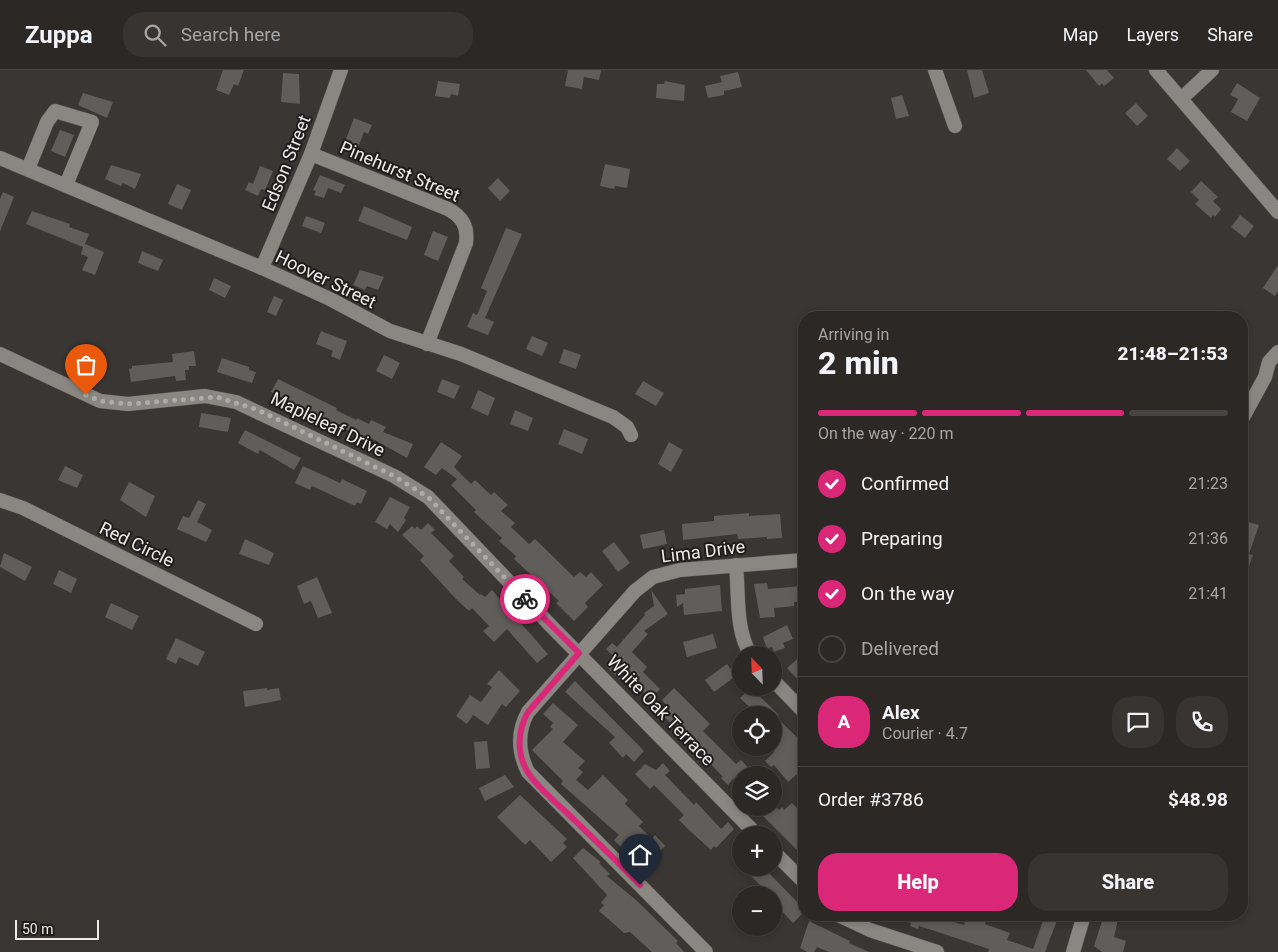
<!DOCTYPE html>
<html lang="en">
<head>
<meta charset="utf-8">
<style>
	body { margin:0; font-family:Roboto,sans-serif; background:#373432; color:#f1f3f6; height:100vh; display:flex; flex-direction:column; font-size:19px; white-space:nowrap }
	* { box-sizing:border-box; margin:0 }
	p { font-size:16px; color:#a6a6a7 }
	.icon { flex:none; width:28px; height:28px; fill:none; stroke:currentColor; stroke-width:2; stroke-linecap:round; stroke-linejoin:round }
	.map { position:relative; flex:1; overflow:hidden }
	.panel { position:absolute; left:798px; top:241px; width:450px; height:610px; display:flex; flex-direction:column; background:#2b2826; border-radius:20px; box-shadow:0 2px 8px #0003,0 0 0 1px #474443 }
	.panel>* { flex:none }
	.needle { width:32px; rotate:337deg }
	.tools { position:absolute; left:732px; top:576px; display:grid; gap:10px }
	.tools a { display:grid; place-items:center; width:50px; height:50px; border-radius:50%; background:#2b2826; box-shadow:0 2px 8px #0003,0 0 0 1px #474443; font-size:25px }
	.scale { position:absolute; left:15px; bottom:12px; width:84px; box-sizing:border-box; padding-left:5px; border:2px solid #edeae9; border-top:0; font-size:14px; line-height:18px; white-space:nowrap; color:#edeae9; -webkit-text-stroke:4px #1f1d1c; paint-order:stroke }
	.pin { position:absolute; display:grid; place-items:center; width:42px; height:42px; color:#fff; margin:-51px -21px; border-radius:50% 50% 50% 0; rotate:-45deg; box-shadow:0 0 5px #0007 }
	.pin .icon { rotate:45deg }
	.courier { position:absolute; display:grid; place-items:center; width:50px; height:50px; margin:-25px; border:4px solid #db2777; border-radius:50%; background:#fff; color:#222; box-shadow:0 1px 6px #0007 }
	.summary em { font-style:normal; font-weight:800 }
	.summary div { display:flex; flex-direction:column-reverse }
	.summary { display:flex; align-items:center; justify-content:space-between; height:85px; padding:0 20px }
	h1 { font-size:32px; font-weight:800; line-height:38px }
	.bar { display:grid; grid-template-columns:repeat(4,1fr); gap:8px 5px; align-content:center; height:60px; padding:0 20px }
	.bar i { height:6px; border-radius:4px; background:#474443 }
	.bar .current { background:#db2777 }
	.bar p { grid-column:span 4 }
	.line { display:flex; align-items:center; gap:12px; padding:0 20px; border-top:1px solid #474443 }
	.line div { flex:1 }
	.round { display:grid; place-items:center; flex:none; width:52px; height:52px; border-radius:20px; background:#373432 }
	ol { padding:0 20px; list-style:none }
	li { display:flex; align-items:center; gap:15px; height:55px }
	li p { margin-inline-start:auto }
	li .icon { padding:5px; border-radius:50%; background:#db2777; color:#fff; stroke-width:4 }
	li:last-child { color:#a6a6a7 }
	li i { width:28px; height:28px; border:2px solid #474443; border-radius:50% }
	.button { display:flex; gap:10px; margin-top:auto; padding:10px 20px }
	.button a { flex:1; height:58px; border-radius:20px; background:#db2777; color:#fff; font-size:20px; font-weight:800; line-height:58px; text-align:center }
	.button a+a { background:#373432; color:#f1f3f6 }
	header { display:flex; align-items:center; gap:30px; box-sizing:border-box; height:70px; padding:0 25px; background:#2b2826; border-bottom:1px solid #474443 }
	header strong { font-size:24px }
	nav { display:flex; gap:28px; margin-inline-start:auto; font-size:18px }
	.search { width:350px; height:45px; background:#373432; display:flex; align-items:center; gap:12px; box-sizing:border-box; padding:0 18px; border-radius:20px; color:#a6a6a7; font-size:19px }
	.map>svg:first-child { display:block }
</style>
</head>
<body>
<header>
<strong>Zuppa</strong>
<div class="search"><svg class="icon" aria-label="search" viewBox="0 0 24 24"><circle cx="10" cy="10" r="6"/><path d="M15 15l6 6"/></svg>Search here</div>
<nav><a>Map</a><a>Layers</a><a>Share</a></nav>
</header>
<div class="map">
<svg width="1278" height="882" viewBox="0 0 1278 882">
	<rect width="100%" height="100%" fill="#393633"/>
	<g fill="#615d5a">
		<path d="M223 0H244L238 16 234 14 229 25 216 20Z"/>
		<path d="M568 0H601L599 10 584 7 582 19 565 16Z"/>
		<path d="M967 0H982L989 23 974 28Z"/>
		<path d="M1086 0H1107L1114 8 1104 16 1102 13 1099 16Z"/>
		<path d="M738 2 742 17 724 21V25L708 28 705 16 722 12 720 6Z"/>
		<path d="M283 3 299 4 300 34 281 32Z"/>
		<path d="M438 11 460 14 458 26 451 24 450 28 435 26Z"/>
		<path d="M665 11 685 15 684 31 656 28 657 14H664Z"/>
		<path d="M1237 13 1260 28 1247 51 1231 42 1238 29 1230 25Z"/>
		<path d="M83 23 113 32 107 48 78 35Z"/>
		<path d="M902 25 909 46 896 49 891 28Z"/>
		<path d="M1136 33 1148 46 1137 56 1125 43Z"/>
		<path d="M354 48 372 55 368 64 364 62 357 80 344 74Z"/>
		<path d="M60 60 74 65 65 87 51 81Z"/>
		<path d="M1177 78 1190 91 1180 101 1167 89Z"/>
		<path d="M605 94 630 99 627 118 615 116 614 119 600 116Z"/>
		<path d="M111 95 141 104 135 119 123 113 121 116 105 109Z"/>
		<path d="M260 96 273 101 265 120 261 119 258 126 245 120 249 112 253 114Z"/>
		<path d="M320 105 345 115 341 123 328 118 324 128 314 125 316 121 313 120Z"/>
		<path d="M498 108 510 121 500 131 488 118Z"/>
		<path d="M1201 111 1218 127 1213 131 1221 139 1215 147 1213 145 1211 148 1195 134 1199 130 1191 122Z"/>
		<path d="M177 114 191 120 182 140 168 134Z"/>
		<path d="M3 122 14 127 0 161V129Z"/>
		<path d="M364 136 412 157 407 170 358 151Z"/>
		<path d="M32 141 70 154 69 157 89 164 85 174 104 182 95 205 82 200 88 187 81 184 83 177 26 154Z"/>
		<path d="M1240 145 1254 156 1245 168 1231 157Z"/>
		<path d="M306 146 325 153 321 163 302 156Z"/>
		<path d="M506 158 522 164 485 248 494 252 488 265 467 257 473 243 477 245 487 221 481 218Z"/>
		<path d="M433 161 448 167 438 191 424 185Z"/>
		<path d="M142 181 163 190 158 201 138 193Z"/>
		<path d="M1278 195V221L1275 226 1263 218Z"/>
		<path d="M360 200 384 207 378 220 367 216 365 220 353 215Z"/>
		<path d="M214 208 231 216 225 228 209 220Z"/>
		<path d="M274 226 283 230 276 246 267 242Z"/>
		<path d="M321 261 347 271 340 290 331 286 333 281 316 274Z"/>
		<path d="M532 266 548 273 542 286 526 279Z"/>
		<path d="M564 279 581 285 576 299 559 293Z"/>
		<path d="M194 281 196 296H189V300H185L186 310 176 311 175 306 131 312 129 299 132 298V296L173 292 172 284Z"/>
		<path d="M384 285 400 293 392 309 376 301Z"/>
		<path d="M222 288 249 297V300L256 302 252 313 217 302Z"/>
		<path d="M278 309 337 338 336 340 356 350 357 348 369 354 371 350 386 357 383 362 413 374 407 388 371 368 369 371 271 322Z"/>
		<path d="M442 309 460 316 454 329 437 322Z"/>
		<path d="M643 311 664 323 656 336 635 324Z"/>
		<path d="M478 320 495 328 488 346 471 338Z"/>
		<path d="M515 340 533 348 528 361 510 354Z"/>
		<path d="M201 343 231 348 228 362 199 357Z"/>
		<path d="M564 359 588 369 582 384 558 374Z"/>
		<path d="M245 360 301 388 294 400 260 380 258 384 238 373Z"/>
		<path d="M441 372 462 386 454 397 471 414 475 410 491 425 494 422 508 435 501 441 515 453 511 457 529 474 535 469 574 507 580 502 586 507 591 502 603 515 585 533 588 537 574 551 556 533 559 531 514 489 516 486 499 471 502 468 474 442 476 440 451 415 457 409 442 398 436 405 424 397Z"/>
		<path d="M669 372 683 380 671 402 658 394Z"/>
		<path d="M65 396 83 405 77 418 58 410Z"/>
		<path d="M303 396 340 413 342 409 367 421 361 434 357 432 355 436 312 416 310 420 295 413Z"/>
		<path d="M129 412 155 426 146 447 120 430Z"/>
		<path d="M390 427 410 437 404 448 406 450 398 462 390 454 387 459 375 452Z"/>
		<path d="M198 430 206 434 197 452 212 460 206 472 177 459 183 446 189 448Z"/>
		<path d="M749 443V446L780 444 782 468 767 469V467L738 469 737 464 683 470 682 454 714 451V446Z"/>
		<path d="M1241 450 1259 455 1249 484 1253 485 1248 499 1244 498 1243 502Z"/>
		<path d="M428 453 435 460 431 463 454 486 449 491 464 507 462 509 480 525 481 524 485 527 492 520 548 584 537 593 507 559 494 572 483 561 489 556 472 538 469 541 456 529 420 490 424 486 402 465 412 456 415 459 417 456 421 460Z"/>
		<path d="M664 460 667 474 643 479 640 465Z"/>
		<path d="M245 469 274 483 269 495 239 484Z"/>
		<path d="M614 472 630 493 618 502 602 481Z"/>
		<path d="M4 483 32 497 25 511 0 497Z"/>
		<path d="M59 500 77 509 71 523 53 514Z"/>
		<path d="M317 507 332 543 318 548 311 531 304 534 297 516Z"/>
		<path d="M767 513 768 519 802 516 804 531 794 532V536L774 538 775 547 760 548 754 514Z"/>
		<path d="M720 515 722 541 684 545 683 533 677 537 676 525 685 524V519Z"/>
		<path d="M651 520 668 544 644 561 648 564 632 582 647 597 643 602 660 619 650 629 625 604 620 610 606 596 611 592 609 589 612 585 606 579 612 573 617 577 645 545 644 543 654 536Z"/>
		<path d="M111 533 139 546 132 560 105 547Z"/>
		<path d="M787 555 793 569 783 573 785 578 774 582 772 577 767 579 763 567Z"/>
		<path d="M713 564 717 578 687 587 683 572Z"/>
		<path d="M176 568 205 582 198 596 179 587 176 594 166 589Z"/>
		<path d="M804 583V616L787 598Z"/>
		<path d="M727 594 736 606 714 622 705 610Z"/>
		<path d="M499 600 520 621 506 637 502 634 488 655 473 645 467 654 456 646 470 625 481 632 492 617 487 614Z"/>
		<path d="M575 611 644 681 634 692 626 684 623 688 609 673 615 667 565 622Z"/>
		<path d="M267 618V620L279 618 281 630 245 637 243 621Z"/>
		<path d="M674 618 710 654 703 661 736 694 741 690 755 705H741V715L734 708 728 715 721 708 723 707 708 691 710 689 663 646 670 639 662 630Z"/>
		<path d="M751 618 779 645H774L804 674V698L788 712 774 695 771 697 765 691 774 682V645H758L740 628Z"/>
		<path d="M553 633 578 655 563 672 585 691 578 698 583 702 576 710 588 720 603 705 628 730 625 734 643 752 639 756 652 769 655 765 665 776 652 789 657 794 648 803 642 797 643 795 626 778 624 780 614 770 619 765 561 714 563 711 532 680 553 659 550 657 553 653 543 644Z"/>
		<path d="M487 671 490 698 476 699 474 672Z"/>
		<path d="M663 693 670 701 665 705 694 735 696 732 721 759 728 752 734 759 716 778 714 776 711 780 689 760 679 750 684 745 654 715 650 719 635 704 645 694 656 700Z"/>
		<path d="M505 705 514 717 485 731 479 718Z"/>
		<path d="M520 725 567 769 563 773 567 777 551 792 530 770 525 775 497 747Z"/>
		<path d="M792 733 804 745V787L755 738H777L779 740 782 737 784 740Z"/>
		<path d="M583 778 601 792 599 793 610 804 607 806 636 830 678 871 676 873 684 882H652L630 862 624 863 599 841 604 835 601 833 607 825 573 788Z"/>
		<path d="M743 798H764L801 836 804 842 793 853 779 838 774 843V825H770Z"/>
		<path d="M892 845H918L928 848 931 845 964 855 966 847 971 849 972 845H987L985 854 1010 863 1007 870 1033 879 1045 845H1059L1045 882H988L989 879 944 864 919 856 918 859 910 856 911 853Z"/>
		<path d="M1104 845H1119L1114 867 1126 871 1123 882H1102L1094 876Z"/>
		<path d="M809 851 850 871 849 873 869 882H829L817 877 814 882H807L800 878Z"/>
	</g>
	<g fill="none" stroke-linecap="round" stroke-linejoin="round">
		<g stroke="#555251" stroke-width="15">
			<g id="minor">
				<path d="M935 0 955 56"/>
				<path d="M1156 0 1278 142"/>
				<path d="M1181 29 1212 0"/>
				<path d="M311 84 448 139C463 147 468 157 466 173L427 274"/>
				<path d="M0 88 262 198 330 229 390 261 461 284 613 347 627 357 631 365"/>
				<path d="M28 99 47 52 55 41 92 52 66 115"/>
				<path d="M262 198 311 84 341 0"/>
				<path d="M0 284 100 331 128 334 205 326 236 332 394 406 428 427 553 558 757 765"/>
				<path d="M1241 351 1265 307 1269 292 1278 282"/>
				<path d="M0 430 23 438 256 554"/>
				<path d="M736 495C739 523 735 561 751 585"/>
				<path d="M774 611 804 642"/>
				<path d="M774 782 804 812"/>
				<path d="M838 845 870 860 937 882"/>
				<path d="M706 882 528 702C518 682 517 662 528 642L635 521 653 507 680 500 804 490"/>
				<path d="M1073 882 1084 845"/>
			</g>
		</g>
		<use href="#minor" stroke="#8a8682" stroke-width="14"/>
	</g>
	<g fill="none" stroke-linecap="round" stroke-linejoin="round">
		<path stroke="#aeaba9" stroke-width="5" stroke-dasharray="0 9" d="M86 325 100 331 128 334 217 327 258 340 394 406 428 427 525 529"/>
		<path stroke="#db2777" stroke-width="6" d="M525 529 579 583 528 642C518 660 516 682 527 701 536 716 553 730 566 742 591 766 616 790 640 815"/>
	</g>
	<g text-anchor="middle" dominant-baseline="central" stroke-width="4" stroke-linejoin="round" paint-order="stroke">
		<g font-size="18" fill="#edeae9" stroke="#1f1d1c">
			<text transform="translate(286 93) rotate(-68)">Edson Street</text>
			<text transform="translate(400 101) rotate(23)">Pinehurst Street</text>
			<text transform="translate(326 209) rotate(26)">Hoover Street</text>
			<text transform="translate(328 354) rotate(26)">Mapleleaf Drive</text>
			<text transform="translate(137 474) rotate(26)">Red Circle</text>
			<text transform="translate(703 481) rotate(-7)">Lima Drive</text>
			<text transform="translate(661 640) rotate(46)">White Oak Terrace</text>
		</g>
	</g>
</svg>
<div class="tools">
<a><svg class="needle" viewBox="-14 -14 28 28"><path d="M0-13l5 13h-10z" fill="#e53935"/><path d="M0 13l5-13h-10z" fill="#a6a6a7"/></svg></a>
<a><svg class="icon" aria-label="locate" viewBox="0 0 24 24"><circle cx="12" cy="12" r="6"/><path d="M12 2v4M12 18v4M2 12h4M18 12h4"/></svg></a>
<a><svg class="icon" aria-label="layers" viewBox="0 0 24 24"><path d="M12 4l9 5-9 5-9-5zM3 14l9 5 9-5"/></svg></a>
<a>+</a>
<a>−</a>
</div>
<div class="scale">50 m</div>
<div class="pin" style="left:86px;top:325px;background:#ea580c"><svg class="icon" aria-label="bag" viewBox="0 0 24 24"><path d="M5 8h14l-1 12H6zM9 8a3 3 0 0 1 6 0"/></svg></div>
<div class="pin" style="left:640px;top:815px;background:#1f2937"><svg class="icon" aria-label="home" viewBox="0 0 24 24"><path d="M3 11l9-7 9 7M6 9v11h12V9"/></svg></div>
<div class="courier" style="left:525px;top:529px"><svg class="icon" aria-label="bike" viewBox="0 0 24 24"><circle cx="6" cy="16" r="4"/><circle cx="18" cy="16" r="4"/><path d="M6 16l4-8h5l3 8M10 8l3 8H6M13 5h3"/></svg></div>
<section class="panel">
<div class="summary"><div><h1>2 min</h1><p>Arriving in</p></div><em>21:48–21:53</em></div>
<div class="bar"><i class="current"></i><i class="current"></i><i class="current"></i><i></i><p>On the way · 220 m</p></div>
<ol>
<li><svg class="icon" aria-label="check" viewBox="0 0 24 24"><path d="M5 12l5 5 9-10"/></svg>Confirmed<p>21:23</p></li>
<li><svg class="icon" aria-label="check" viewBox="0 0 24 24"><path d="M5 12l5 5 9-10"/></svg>Preparing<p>21:36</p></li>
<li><svg class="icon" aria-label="check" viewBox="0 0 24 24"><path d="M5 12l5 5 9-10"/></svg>On the way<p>21:41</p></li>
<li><i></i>Delivered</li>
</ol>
<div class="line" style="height:90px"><b class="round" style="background:#db2777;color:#fff">A</b><div><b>Alex</b><p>Courier · 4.7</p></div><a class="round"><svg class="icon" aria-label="chat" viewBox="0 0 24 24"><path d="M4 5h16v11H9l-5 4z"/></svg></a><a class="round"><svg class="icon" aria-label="phone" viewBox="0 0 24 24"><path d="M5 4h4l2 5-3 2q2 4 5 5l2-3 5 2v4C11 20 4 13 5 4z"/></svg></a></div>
<div class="line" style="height:65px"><div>Order #3786</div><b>$48.98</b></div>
<div class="button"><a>Help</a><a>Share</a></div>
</section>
</div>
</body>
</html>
